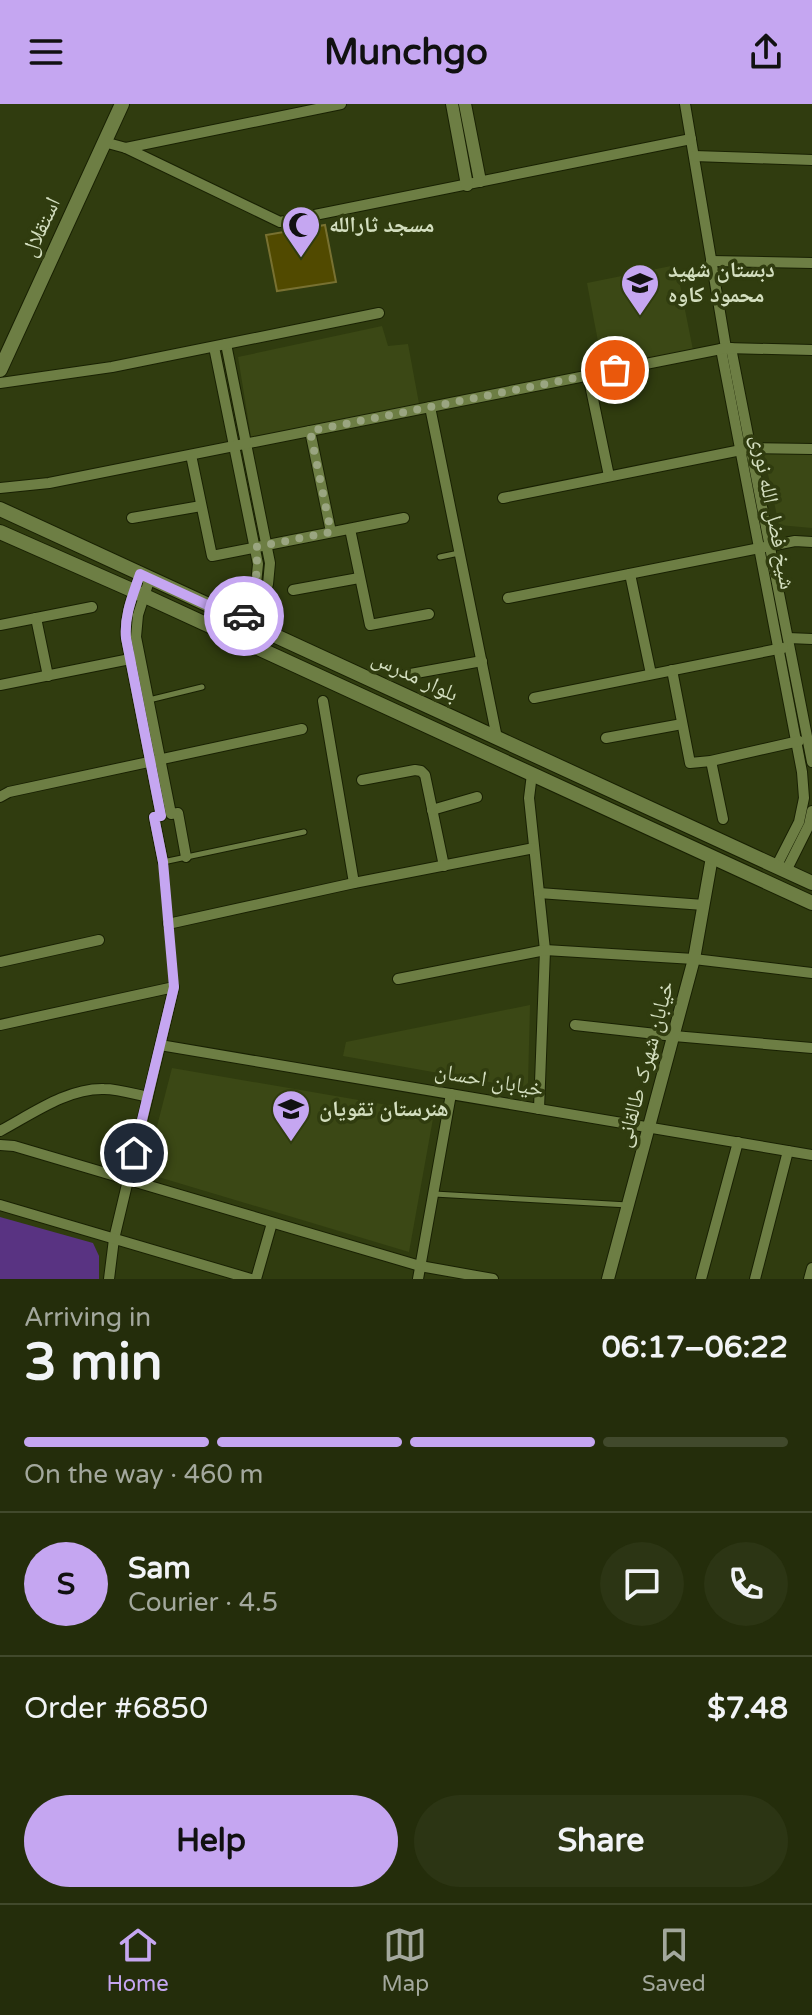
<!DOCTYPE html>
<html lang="en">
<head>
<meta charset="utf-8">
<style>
	body { margin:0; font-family:"Varela Round","Noto Naskh Arabic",sans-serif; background:#2c3514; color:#f1f3f6; height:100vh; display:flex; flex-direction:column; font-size:30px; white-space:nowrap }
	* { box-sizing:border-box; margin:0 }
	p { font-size:26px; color:#a3a89d }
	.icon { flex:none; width:44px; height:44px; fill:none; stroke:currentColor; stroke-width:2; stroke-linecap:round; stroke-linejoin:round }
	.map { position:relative; height:1175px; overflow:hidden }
	.sheet { display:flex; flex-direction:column; background:#242d0b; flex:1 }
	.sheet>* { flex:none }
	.pin { position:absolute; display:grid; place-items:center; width:68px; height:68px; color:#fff; margin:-34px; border:4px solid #fff; border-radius:50%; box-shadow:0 2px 8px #0007 }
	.courier { position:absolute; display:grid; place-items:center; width:80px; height:80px; margin:-40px; border:6px solid #c5a6f1; border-radius:50%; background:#fff; color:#222; box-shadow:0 2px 10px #0007 }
	.summary em { font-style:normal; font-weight:800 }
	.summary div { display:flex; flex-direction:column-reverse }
	.summary { display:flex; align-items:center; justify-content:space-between; height:136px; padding:0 24px }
	h1 { font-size:52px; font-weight:800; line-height:60px }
	.bar { display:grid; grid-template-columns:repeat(4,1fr); gap:12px 8px; align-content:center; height:96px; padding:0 24px }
	.bar i { height:10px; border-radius:6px; background:#41492c }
	.bar .active { background:#c5a6f1 }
	.bar p { grid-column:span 4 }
	.line { display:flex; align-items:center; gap:20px; padding:0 24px; border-top:2px solid #41492c }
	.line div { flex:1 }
	.round { display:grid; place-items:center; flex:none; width:84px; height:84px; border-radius:42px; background:#2c3514 }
	.button { display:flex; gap:16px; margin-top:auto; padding:16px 24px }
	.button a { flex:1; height:92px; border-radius:48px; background:#c5a6f1; color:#111; font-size:32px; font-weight:800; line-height:92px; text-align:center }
	.button a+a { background:#2c3514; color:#f1f3f6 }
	header { display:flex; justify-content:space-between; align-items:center; height:104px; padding:0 24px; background:#c5a6f1; color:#111; font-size:36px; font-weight:800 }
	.menu { display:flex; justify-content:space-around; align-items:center; height:112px; border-top:2px solid #41492c; background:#242d0b; font-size:22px; color:#a3a89d }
	.menu a { display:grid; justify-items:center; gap:4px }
	.menu .active { color:#c5a6f1 }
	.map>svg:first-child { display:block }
</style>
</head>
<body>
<header><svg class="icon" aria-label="menu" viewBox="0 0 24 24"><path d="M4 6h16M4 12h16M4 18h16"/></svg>Munchgo<svg class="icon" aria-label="share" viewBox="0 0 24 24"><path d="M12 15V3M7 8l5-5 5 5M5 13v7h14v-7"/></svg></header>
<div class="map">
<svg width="812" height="1175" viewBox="0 0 812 1175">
	<rect width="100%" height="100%" fill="#303c0f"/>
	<g fill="#3b4815">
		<path d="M676 161 693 246 603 264 587 179Z"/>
		<path d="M382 222 388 242 408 240 420 305 252 339 238 253Z"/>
		<path d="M763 347 812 350V424L779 421Z"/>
		<path d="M530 901 528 979 522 984 343 952 346 938Z"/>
		<path d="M172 964 434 1009 409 1148 145 1069Z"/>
	</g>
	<path fill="#593382" d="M0 1113 93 1139 99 1152V1175H0Z"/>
	<path fill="#514a00" stroke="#787131" stroke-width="2" d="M325 121 336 178 277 187 266 131Z"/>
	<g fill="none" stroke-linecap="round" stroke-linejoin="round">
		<g stroke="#192103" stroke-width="7">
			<g id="service">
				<path d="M440 453 459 449"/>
				<path d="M149 596 202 583"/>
				<path d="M173 881 163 758 304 728"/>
				<path d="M434 1090 628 1101"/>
			</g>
		</g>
		<g stroke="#192103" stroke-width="12">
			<g id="minor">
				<path d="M685 0 726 244"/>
				<path d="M104 38 126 44 280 118 691 35"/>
				<path d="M126 44 341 0"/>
				<path d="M694 52 812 56"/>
				<path d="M711 157 812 159"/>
				<path d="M226 240 270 459 268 480 254 522"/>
				<path d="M214 243 258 460 256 480 242 517"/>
				<path d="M731 244 812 658"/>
				<path d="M721 245 802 668 804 694 799 718 776 763"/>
				<path d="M588 271 609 372"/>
				<path d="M0 279 112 263 379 209"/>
				<path d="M430 303 497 634"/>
				<path d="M310 327 331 428"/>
				<path d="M191 351 212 452 404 414"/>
				<path d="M0 384 49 379 726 244 812 246"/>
				<path d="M503 394 751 344 812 345"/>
				<path d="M132 414 201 402"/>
				<path d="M350 425 370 521 429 510"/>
				<path d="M140 470C133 491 124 511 126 534L161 712 154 713 163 758"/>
				<path d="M630 470 651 570"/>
				<path d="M150 474 138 511 136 533 171 710 178 709 186 753"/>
				<path d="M293 486 359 474"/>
				<path d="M508 494 770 442 795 437 812 438"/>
				<path d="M36 514 48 572"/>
				<path d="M0 521 92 503"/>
				<path d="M788 534 812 535"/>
				<path d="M672 566 690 659 711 657 799 637"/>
				<path d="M405 571 482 557"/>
				<path d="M0 581 135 554"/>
				<path d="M534 594 783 544"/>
				<path d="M323 597 354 779"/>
				<path d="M606 634 682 620"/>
				<path d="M711 657 723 715"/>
				<path d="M532 670 529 694 545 846 539 1005"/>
				<path d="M362 676 415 666 421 667 425 671 444 762"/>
				<path d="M0 693 9 688 302 625"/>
				<path d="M432 706 477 693"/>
				<path d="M786 767 809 721 812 707"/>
				<path d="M539 789 704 801"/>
				<path d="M168 820 354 779 534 744"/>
				<path d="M0 858 99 836"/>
				<path d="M398 875 545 846 694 855 812 869"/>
				<path d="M0 921 174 883 114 1135 109 1175"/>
				<path d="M575 921 674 932 812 944"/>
				<path d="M160 941 812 1051"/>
				<path d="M0 1027C32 1010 67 984 104 985 118 985 134 990 148 993"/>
				<path d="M0 1041 14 1042 420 1162 493 1175"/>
				<path d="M0 1101 251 1175"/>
				<path d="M256 1175 272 1119"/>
				<path d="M418 1175 451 990"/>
				<path d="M701 1175 738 1038"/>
				<path d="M755 1175 788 1047"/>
				<path d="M809 1175 812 1164"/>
			</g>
		</g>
		<g stroke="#192103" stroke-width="14">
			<g id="tertiary">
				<path d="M452 0 467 81"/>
				<path d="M465 0 480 77"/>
				<path d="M608 1175 694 855 712 753"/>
			</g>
		</g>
		<g stroke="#192103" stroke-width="16">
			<g id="secondary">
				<path d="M0 266 122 0"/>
				<path d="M0 405 812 779"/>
				<path d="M0 428 134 487 812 799"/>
			</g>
		</g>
		<use href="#service" stroke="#6d7e44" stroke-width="5"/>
		<use href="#minor" stroke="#6d7e44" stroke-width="10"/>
		<use href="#tertiary" stroke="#6d7e44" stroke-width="12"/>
		<use href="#secondary" stroke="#6d7e44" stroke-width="14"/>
	</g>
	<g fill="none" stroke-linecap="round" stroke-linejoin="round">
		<path stroke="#9aa581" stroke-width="8" stroke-dasharray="0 14.4" d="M244 512C255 489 259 468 256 443L331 428 310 327 615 266"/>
		<path stroke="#c5a6f1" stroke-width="10" d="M134 1049 174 883 163 758 154 713 161 712 126 534C124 511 133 491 140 470L242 517 244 512"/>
	</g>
	<defs>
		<g id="mosque-pin" transform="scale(2)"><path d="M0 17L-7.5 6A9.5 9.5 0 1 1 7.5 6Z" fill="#c5a6f1" stroke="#303c0f"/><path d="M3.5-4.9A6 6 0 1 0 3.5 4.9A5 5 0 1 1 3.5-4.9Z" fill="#111"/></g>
		<g id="school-pin" transform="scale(2)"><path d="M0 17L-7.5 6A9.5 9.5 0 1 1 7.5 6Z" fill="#c5a6f1" stroke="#303c0f"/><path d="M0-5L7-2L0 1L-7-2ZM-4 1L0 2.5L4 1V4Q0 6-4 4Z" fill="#111"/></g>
	</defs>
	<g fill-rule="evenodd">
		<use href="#mosque-pin" x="301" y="121"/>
		<use href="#school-pin" x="640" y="179"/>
		<use href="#school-pin" x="291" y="1005"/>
	</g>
	<g text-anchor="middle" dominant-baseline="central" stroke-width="7" stroke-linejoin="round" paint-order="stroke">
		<g font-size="22" font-weight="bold" fill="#d3debf" stroke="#303c0f" text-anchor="start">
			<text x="329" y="121">مسجد ثارالله</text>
			<text x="668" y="166">دبستان شهید<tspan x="668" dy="25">محمود کاوه</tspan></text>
			<text x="319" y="1005">هنرستان تقویان</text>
		</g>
		<g font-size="22" fill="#d3debf" stroke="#303c0f">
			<text transform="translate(41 123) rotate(-65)">استقلال</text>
			<text transform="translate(773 408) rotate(79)">شیخ فضل الله نوری</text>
			<text transform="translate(415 572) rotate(25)">بلوار مدرس</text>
			<text transform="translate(645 960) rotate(-75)">خیابان شهرک طالقانی</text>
			<text transform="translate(489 976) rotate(10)">خیابان احسان</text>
		</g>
	</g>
</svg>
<div class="pin" style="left:615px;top:266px;background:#ea580c"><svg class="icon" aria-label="bag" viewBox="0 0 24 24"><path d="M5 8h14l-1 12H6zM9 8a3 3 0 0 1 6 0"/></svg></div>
<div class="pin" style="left:134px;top:1049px;background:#1f2937"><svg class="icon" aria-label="home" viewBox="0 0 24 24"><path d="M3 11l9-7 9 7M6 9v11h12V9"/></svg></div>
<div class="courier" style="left:244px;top:512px"><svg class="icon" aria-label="car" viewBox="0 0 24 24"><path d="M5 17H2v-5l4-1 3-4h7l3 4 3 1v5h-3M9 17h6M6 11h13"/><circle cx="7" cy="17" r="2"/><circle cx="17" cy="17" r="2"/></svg></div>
</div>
<section class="sheet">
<div class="summary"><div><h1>3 min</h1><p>Arriving in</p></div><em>06:17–06:22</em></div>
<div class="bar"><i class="active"></i><i class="active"></i><i class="active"></i><i></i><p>On the way · 460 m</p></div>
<div class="line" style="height:144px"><b class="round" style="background:#c5a6f1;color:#111">S</b><div><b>Sam</b><p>Courier · 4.5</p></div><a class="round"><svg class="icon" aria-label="chat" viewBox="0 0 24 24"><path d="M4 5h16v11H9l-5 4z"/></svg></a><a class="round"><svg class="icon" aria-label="phone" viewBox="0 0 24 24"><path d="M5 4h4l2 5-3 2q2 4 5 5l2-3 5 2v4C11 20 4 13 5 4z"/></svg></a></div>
<div class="line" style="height:104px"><div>Order #6850</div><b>$7.48</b></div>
<div class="button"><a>Help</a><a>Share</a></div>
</section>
<nav class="menu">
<a class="active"><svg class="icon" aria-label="home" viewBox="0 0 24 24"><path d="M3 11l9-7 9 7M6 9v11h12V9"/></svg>Home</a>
<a><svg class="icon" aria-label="map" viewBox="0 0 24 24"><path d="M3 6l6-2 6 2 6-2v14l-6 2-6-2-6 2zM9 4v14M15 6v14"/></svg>Map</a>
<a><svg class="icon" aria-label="saved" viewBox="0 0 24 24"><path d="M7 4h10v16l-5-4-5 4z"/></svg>Saved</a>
</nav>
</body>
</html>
